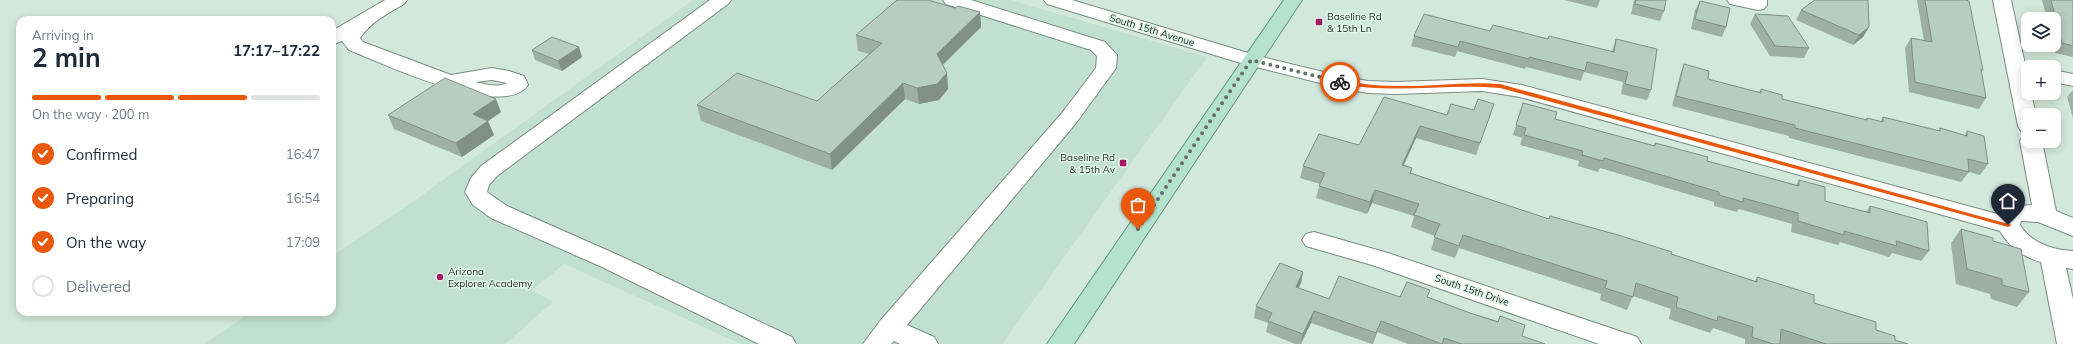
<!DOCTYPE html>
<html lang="en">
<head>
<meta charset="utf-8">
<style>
	body { margin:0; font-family:Mulish,sans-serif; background:#f2f2f3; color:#1f2937; height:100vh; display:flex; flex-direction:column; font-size:15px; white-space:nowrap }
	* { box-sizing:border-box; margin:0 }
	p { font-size:13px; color:#747a83 }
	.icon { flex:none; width:22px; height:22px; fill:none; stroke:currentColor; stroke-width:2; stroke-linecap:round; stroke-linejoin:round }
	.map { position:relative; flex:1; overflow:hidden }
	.details { position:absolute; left:16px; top:16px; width:320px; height:300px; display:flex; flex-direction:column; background:#fff; border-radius:12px; box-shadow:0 2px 10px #0003 }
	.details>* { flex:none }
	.fabs { position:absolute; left:2021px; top:12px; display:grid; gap:8px }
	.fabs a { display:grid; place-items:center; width:40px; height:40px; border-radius:8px; background:#fff; box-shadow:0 2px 10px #0003; font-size:20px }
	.pin { position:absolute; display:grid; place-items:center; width:34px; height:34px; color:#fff; margin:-41px -17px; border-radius:50% 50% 50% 0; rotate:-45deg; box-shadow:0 0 4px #0007 }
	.pin .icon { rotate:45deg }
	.courier { position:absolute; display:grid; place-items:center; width:40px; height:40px; margin:-20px; border:3px solid #ea580c; border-radius:50%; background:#fff; color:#222; box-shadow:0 1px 5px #0007 }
	.head em { font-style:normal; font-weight:700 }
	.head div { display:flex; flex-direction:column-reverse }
	.head { display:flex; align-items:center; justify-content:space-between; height:68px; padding:0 16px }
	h1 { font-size:26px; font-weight:700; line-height:30px }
	.bar { display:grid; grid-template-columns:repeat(4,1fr); gap:6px 4px; align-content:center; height:48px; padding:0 16px }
	.bar i { height:5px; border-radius:3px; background:#e0e1e3 }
	.bar .selected { background:#ea580c }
	.bar p { grid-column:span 4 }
	ol { padding:0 16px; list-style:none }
	li { display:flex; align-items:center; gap:12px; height:44px }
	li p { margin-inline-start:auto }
	li .icon { padding:4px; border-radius:50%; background:#ea580c; color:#fff; stroke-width:4 }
	li:last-child { color:#747a83 }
	li i { width:22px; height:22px; border:2px solid #e0e1e3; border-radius:50% }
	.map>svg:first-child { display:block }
</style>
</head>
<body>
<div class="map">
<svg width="2073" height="344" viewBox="0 0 2073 344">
	<rect width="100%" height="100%" fill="#d3e8dd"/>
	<path fill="#c2e0d2" d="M693 0H1011L1207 57 1002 344H741L564 264 532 290 553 302 505 344H205L251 312H332V256L418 198Z"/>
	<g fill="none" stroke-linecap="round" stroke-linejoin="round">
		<g stroke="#788c83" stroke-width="2">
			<g id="minor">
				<path d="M385 0H407L404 4C388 13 371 22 360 38L363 42 451 75 492 68 509 71 524 76 528 85C503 121 382 63 349 50L342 41 332 45V31ZM492 80 507 83C498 88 484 84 475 82Z"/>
				<path d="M710 0H731L728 4 497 176 489 185 487 192 507 206 618 255 792 337 796 344H759L602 267 491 218 473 205 465 192 471 178 481 166Z"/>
				<path d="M943 0H971L1105 42 1117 55 1116 68 1076 123 907 325 934 337 938 344H900L894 341 891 344H863L880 321 1062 113 1096 68 1097 56 1091 50 946 4Z"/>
				<path d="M1044 0H1072L1258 56 1344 77 1368 81 1396 82 1482 79 1522 85 2001 215 2004 210 2020 206 2032 205 2020 141 2023 136 2028 135V141H2042L2056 211 2073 218V236L2038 222 2021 221 2020 225C2031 243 2053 250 2073 251V269L2066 268 2073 299V344H2057L2041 262C2023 257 2009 247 2000 231L1520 97 1482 91 1396 94 1368 93 1344 89 1244 64 1047 4Z"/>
				<path d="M1727 0H1767V5L1764 9 1758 10 1730 4Z"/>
				<path d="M1993 0H2011L2028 78V93H2031L2036 115H2028V133L2021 131 2018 126Z"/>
				<path d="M2054 70 2073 74V86L2054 82Z"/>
				<path d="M1314 232 1388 253 1637 337 1641 344H1599L1372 265 1306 246 1302 240 1306 234Z"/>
			</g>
		</g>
		<g stroke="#629780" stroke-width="2">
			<path id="major" d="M1284 0H1302L1074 344H1047Z"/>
		</g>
		<use href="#minor" fill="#fff" fill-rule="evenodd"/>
		<use href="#major" fill="#b4e2ce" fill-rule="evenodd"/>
	</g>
	<g fill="#9dafa7">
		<path d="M1564 0H1600L1597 8Z"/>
		<path d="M1634 0H1666L1664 11 1660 21 1631 14Z"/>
		<path d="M1917 0H1966L1983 70 1981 72 1986 98 1979 109 1909 92 1905 48 1911 38 1924 41Z"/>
		<path d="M2042 0H2073V57L2055 53 2053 45H2054V19H2047Z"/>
		<path d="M1700 1 1726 27 1722 37 1691 29 1695 10Z"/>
		<path d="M955 8 980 12 981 27 943 65 947 73 948 89 939 100 919 104 905 99 832 170 701 121 697 105 817 101 869 54 858 51 856 35Z"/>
		<path d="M1801 10 1869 27 1863 37 1853 45 1796 20Z"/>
		<path d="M1755 14 1809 48 1804 58 1770 56 1750 24Z"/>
		<path d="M1490 31 1548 39 1612 51 1616 39 1651 90 1647 100 1621 94 1623 82 1584 72 1581 81 1526 67 1525 69 1457 51 1455 57 1411 46 1414 36Z"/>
		<path d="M532 50 582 57 562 71 535 60Z"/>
		<path d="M1684 64 1708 79 1759 92 1761 89 1782 99 1866 120 1867 118 1880 122 1883 117 1938 131 1940 128 1965 135 1967 131 1988 164 1980 175 1969 172 1961 182 1789 138V136L1672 106 1680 75Z"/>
		<path d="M2073 90V118L2067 97Z"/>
		<path d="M1523 103 1555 119 1654 146 1655 143 1707 161 1796 185 1799 180 1825 201 1866 212 1870 206 1929 251 1921 261 1892 253 1889 257 1840 242 1838 245 1791 232 1792 224 1739 209 1737 212 1714 206V202L1600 168 1598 172 1578 166 1579 161 1520 145 1522 138 1513 135Z"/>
		<path d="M1494 104 1476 155 1416 138 1404 165 1412 168 1411 173 1548 219 1550 216 1755 281 1757 277 1814 303 1876 330 1895 340 1908 344H1745V339L1713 328 1710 333 1669 319 1671 309 1633 296 1627 310 1600 300 1601 294 1459 248 1455 258 1431 250 1435 236 1411 227 1414 216 1372 203 1367 214 1316 198 1320 184 1300 178 1303 166 1359 145 1447 115 1474 110Z"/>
		<path d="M501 112 488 121 494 135 462 157 394 129 388 115Z"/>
		<path d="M1961 229 1993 241 2029 292 2017 307 1991 299 1990 294 1956 284 1951 243Z"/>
		<path d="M1303 272 1301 283 1298 288 1329 299 1400 297H1428L1470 313 1498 321 1500 316 1522 336 1545 344H1408L1377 332 1373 344H1372L1311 323 1301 344H1295L1266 332 1268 323 1254 318 1256 306Z"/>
	</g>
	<g fill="#808f88">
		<path d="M980 12 981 27 938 69 937 54Z"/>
		<path d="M1869 27 1863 37 1853 45 1859 35Z"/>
		<path d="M579 47 582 57 562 71 558 61Z"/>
		<path d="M947 73 948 89 939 100 919 104 917 88Z"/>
		<path d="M903 83 905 99 832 170 830 154Z"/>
		<path d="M496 99 501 112 488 121 494 135 462 157 456 143 473 114Z"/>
		<path d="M1420 126 1416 138 1398 177 1402 165Z"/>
		<path d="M1375 190 1372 203 1367 214 1370 202Z"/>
		<path d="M1303 272 1301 283 1293 298 1296 287Z"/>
		<path d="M1314 311 1311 323 1300 344 1303 334Z"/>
		<path d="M1381 321 1377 332 1373 344 1376 333Z"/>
	</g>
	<g fill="#b7ccc2" stroke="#808f88">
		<path d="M897 0H928L955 8 958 6 980 12 937 54 947 73 937 84 917 88 903 83 830 154 697 105 737 73 817 101 882 43 856 35Z"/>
		<path d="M1636 0H1666L1664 11 1635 4Z"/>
		<path d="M1815 0H1868L1869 27 1859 35 1801 10Z"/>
		<path d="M1925 0H1966L1969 1 1983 70 1981 69 1986 98 1915 82 1911 38 1932 42Z"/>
		<path d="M2051 0H2073V46L2062 43Z"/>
		<path d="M1700 1 1730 8 1726 27 1695 19Z"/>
		<path d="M1424 14 1490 31 1493 25 1548 39 1549 36 1614 52 1616 39 1657 49 1651 90 1625 84 1628 72 1587 62 1585 71 1529 57V59L1460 41 1458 47 1414 36Z"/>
		<path d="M1755 14 1788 16 1809 48 1775 46Z"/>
		<path d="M552 37 579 47 558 61 532 50Z"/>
		<path d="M1684 64 1709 71 1708 79 1761 93V89L1782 95V99L1867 120V118L1883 122V117L1940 131V128L1967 136V131L1984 136 1988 164 1968 159 1969 172 1795 128V125L1676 96Z"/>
		<path d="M445 78 496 99 473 114 488 121 456 143 388 115Z"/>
		<path d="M1384 97 1447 115 1451 104 1474 110 1478 99 1494 104 1480 143 1420 126 1402 165 1412 168 1410 173 1549 219 1550 216 1618 235 1672 252 1671 254 1757 282V277L1814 295V303L1876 322V330L1895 336V340L1908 344H1826L1781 329 1780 344H1773L1752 337 1753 327 1718 316 1717 321 1676 307 1678 297 1636 283 1633 297 1605 288 1607 281 1463 235 1459 246 1434 237 1440 224 1414 215 1419 204 1375 190 1370 202 1319 186 1325 173 1303 166 1319 134 1359 145Z"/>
		<path d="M1523 103 1557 112 1555 119 1655 146V143L1708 157 1707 161 1799 186V180L1825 187V201L1870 213V206L1927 222 1929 251 1896 241 1897 246 1844 231V235L1798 221V213L1743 198V202L1719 195V192L1604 158 1603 161 1582 155 1583 151 1524 135 1526 128 1516 125Z"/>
		<path d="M1961 229 1993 238V241L2021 249 2029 292 2002 285V279L1967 269Z"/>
		<path d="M1280 263 1303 272 1296 287 1329 299 1339 276 1400 297 1407 282 1430 290 1427 297 1470 313 1498 322 1500 316 1525 325 1522 336 1545 344H1462L1444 338 1442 344 1381 321 1376 333 1314 311 1303 334 1268 321 1272 313 1256 306Z"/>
	</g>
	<path fill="#ea580c" d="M1340 80C1358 83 1376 86 1395 86 1430 87 1465 81 1500 84L2012 225 2008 227 1500 88C1446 83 1392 95 1338 83Z"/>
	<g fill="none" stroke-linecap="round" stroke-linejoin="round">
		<path stroke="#64706a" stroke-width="4" stroke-dasharray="0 7.2" d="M1138 229 1251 60 1340 82"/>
	</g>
	<g fill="#a51b62" stroke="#e0f5eb" stroke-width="1.5">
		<rect x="1315" y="18" width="8" height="8" rx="2"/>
		<rect x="1119" y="159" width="8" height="8" rx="2"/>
		<circle cx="440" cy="277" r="4"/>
	</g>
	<g text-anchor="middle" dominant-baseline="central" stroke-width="3" stroke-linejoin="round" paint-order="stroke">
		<g font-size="10" fill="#28302c" stroke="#e0f5eb" text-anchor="start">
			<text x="1327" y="16">Baseline Rd<tspan x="1327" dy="12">&amp; 15th Ln</tspan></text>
			<text x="1115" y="157" text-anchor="end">Baseline Rd<tspan x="1115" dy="12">&amp; 15th Av</tspan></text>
			<text x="448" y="271">Arizona<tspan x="448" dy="12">Explorer Academy</tspan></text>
		</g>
		<g font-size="10" fill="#28302c" stroke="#e0f5eb">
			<text transform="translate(1152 30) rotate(17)">South 15th Avenue</text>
			<text transform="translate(1472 290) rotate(19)">South 15th Drive</text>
		</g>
	</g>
</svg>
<div class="fabs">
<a><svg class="icon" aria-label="layers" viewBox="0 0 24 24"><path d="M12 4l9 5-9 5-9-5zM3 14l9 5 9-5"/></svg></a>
<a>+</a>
<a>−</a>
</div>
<div class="pin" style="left:1138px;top:229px;background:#ea580c"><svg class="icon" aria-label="bag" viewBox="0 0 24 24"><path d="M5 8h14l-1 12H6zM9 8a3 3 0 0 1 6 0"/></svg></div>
<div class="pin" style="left:2008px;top:225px;background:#1f2937"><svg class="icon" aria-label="home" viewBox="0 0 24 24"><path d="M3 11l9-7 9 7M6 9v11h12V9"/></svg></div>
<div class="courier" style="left:1340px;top:82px"><svg class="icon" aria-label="bike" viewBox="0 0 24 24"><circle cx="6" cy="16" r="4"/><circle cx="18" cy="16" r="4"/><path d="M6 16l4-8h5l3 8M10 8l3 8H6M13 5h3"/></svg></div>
<section class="details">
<div class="head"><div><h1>2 min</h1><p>Arriving in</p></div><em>17:17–17:22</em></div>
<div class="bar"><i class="selected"></i><i class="selected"></i><i class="selected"></i><i></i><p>On the way · 200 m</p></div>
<ol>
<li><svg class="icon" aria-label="check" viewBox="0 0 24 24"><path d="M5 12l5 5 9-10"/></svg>Confirmed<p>16:47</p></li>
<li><svg class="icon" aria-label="check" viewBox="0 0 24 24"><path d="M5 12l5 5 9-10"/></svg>Preparing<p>16:54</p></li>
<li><svg class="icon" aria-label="check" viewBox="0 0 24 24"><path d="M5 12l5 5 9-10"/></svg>On the way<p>17:09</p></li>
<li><i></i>Delivered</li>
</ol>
</section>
</div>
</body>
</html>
